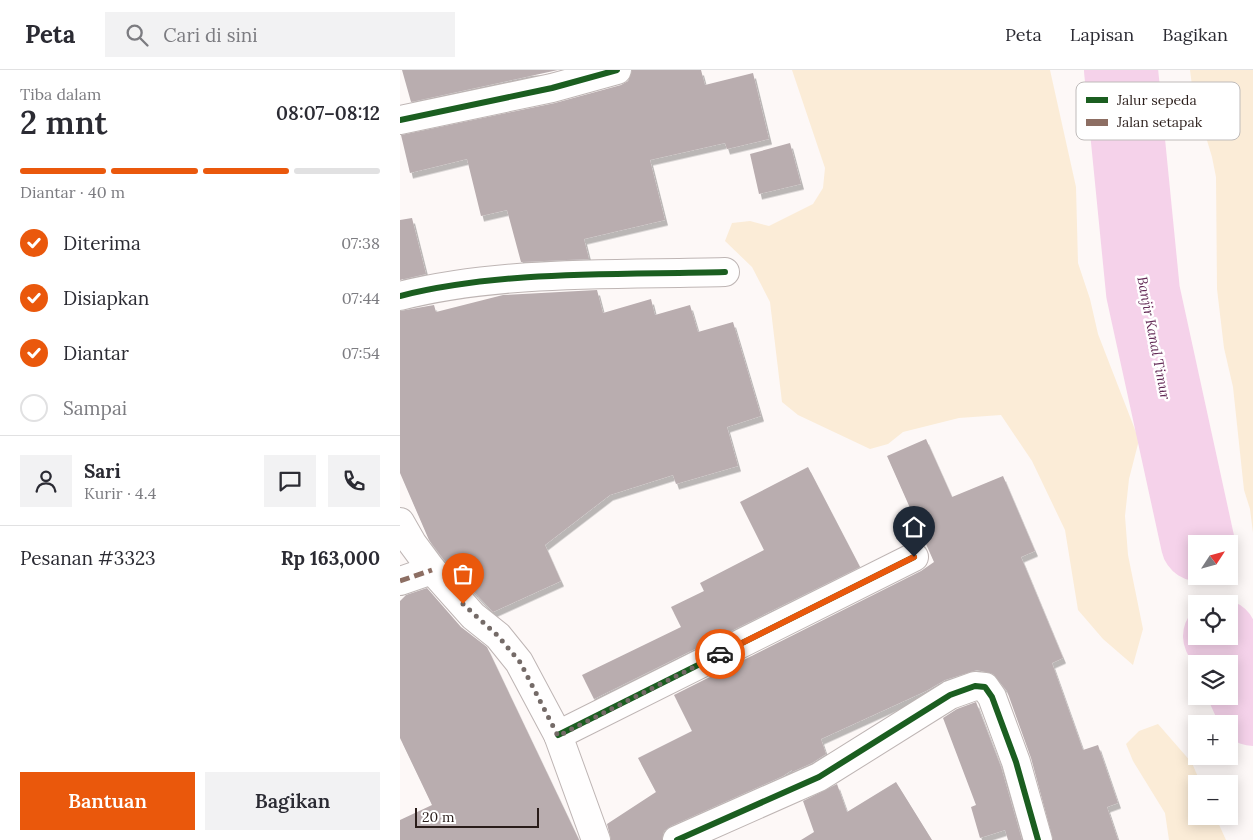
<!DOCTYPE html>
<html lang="id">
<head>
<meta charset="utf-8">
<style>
	body { margin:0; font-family:Lora,serif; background:#f2f2f3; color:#2b2b33; height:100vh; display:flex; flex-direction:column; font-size:19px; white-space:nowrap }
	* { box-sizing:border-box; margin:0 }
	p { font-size:16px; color:#7c7c81 }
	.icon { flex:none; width:28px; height:28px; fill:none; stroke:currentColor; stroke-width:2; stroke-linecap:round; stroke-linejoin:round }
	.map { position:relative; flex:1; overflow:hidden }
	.details { display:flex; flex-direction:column; background:#fff; width:400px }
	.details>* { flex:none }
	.needle { width:32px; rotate:54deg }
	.tools { position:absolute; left:788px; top:465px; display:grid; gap:10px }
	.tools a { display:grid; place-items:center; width:50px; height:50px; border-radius:0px; background:#fff; box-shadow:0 2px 12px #0003; font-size:25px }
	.scale { position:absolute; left:15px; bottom:12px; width:124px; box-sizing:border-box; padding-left:5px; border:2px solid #2a1d1a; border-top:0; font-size:14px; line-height:18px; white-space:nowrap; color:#2a1d1a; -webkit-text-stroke:4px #fff; paint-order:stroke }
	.pin { position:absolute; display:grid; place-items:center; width:42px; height:42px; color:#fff; margin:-51px -21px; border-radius:50% 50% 50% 0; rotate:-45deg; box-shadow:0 0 5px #0007 }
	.pin .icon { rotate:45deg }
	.courier { position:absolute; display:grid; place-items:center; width:50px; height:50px; margin:-25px; border:4px solid #ea580c; border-radius:50%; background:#fff; color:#222; box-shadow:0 1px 6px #0007 }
	.overview em { font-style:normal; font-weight:600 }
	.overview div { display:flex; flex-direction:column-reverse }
	.overview { display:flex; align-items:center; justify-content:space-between; height:85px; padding:0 20px }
	h1 { font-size:32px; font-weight:600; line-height:38px }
	.bar { display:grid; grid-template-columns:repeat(4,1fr); gap:8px 5px; align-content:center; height:60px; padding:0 20px }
	.bar i { height:6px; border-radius:4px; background:#e1e1e2 }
	.bar .active { background:#ea580c }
	.bar p { grid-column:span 4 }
	.line { display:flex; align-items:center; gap:12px; padding:0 20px; border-top:1px solid #e1e1e2 }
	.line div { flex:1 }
	.round { display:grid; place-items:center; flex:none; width:52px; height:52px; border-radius:0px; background:#f2f2f3 }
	ol { padding:0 20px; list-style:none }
	li { display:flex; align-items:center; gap:15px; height:55px }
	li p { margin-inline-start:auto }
	li .icon { padding:5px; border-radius:50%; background:#ea580c; color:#fff; stroke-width:4 }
	li:last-child { color:#7c7c81 }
	li i { width:28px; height:28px; border:2px solid #e1e1e2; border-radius:50% }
	.action { display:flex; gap:10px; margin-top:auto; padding:10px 20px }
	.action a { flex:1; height:58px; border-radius:0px; background:#ea580c; color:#fff; font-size:20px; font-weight:600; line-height:58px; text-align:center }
	.action a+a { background:#f2f2f3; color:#2b2b33 }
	header { display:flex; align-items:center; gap:30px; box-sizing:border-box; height:70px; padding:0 25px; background:#fff; border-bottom:1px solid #e1e1e2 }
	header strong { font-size:24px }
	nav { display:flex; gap:28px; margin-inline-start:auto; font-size:18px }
	.search { width:350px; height:45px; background:#f2f2f3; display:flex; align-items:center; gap:12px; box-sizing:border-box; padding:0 18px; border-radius:0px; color:#7c7c81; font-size:19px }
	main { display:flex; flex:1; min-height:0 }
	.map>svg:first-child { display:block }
</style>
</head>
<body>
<header>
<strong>Peta</strong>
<div class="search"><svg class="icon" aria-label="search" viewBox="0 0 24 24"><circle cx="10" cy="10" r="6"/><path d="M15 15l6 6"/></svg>Cari di sini</div>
<nav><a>Peta</a><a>Lapisan</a><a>Bagikan</a></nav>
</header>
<main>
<section class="details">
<div class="overview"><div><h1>2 mnt</h1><p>Tiba dalam</p></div><em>08:07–08:12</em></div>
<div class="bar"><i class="active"></i><i class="active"></i><i class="active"></i><i></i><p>Diantar · 40 m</p></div>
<ol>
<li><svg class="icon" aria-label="check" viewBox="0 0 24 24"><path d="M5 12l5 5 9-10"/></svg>Diterima<p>07:38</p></li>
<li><svg class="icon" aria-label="check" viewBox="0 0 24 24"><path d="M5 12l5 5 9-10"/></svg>Disiapkan<p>07:44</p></li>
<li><svg class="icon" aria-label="check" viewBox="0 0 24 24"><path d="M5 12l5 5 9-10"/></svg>Diantar<p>07:54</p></li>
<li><i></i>Sampai</li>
</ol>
<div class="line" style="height:90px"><a class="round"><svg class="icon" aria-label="person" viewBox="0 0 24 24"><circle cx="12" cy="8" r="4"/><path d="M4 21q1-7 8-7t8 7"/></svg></a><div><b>Sari</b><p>Kurir · 4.4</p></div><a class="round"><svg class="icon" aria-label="chat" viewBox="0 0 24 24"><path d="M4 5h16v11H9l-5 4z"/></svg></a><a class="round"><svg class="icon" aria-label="phone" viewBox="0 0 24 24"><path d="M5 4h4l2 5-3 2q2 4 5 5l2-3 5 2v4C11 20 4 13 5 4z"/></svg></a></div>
<div class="line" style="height:65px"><div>Pesanan #3323</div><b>Rp 163,000</b></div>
<div class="action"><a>Bantuan</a><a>Bagikan</a></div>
</section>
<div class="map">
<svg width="853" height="770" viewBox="0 0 853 770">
	<defs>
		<filter id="shadow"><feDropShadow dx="3" dy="5.5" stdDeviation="0" flood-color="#0004"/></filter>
	</defs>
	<rect width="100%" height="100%" fill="#fdf8f7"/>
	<g fill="#fbecd7">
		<path d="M392 0H650L676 117 678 193 690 229 698 264 739 370 729 409 725 446 728 485 743 559 733 595 703 569 678 540 665 460 632 391 601 345 559 348 503 362 488 374 470 379 398 345 382 332 370 232 352 197 325 171 332 153 350 151 369 156 413 134 423 118 425 98Z"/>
		<path d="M790 0H853V463L850 439 844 420 833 317 824 278 817 219 816 107 812 87 793 24Z"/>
		<path d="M758 654 792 693 801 714H796V746H815L826 770H769L765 743 733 691 726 674 739 661Z"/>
	</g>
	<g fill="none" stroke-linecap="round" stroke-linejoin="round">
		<g stroke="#f5d2ea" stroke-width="74">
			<path d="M721 0 743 222 798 474"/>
			<path d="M820 566 853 639"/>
		</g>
	</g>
	<g fill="#b9adaf" filter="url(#shadow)">
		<path d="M2 0H158L11 32Z"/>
		<path d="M232 0H301L305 15 353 3 369 69 327 79 325 73 250 90 265 150 184 169 189 189 121 192 107 140 81 146 67 89 10 103 1 65 155 33 221 15 228 11Z"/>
		<path d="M390 73 401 114 359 124 350 84Z"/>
		<path d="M12 148 26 204 0 210V150Z"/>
		<path d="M197 220 203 243 251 229 255 245 290 235 298 262 333 252 361 346 327 357 338 396 276 414 273 405 210 425 145 475 161 511 93 542 44 490 29 470 0 403V241L34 235 36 242 103 225Z"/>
		<path d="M526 369 552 427 603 406 635 481 621 487 663 588 652 593 683 680 698 675 718 733 707 737 718 770H653L631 688 607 621 593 604 577 600 545 610 526 621 421 669 426 684 412 693 392 702V700L383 706 271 756 264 761 262 770H211L207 754 256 722 238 688 292 661 274 625 521 501 534 492 487 386Z"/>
		<path d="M408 397 460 497 194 629 182 605 281 557 271 537 304 521 300 513 364 480 340 432Z"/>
		<path d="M27 518 61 557 87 577 179 770H0V750L32 735 0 668V531L6 525Z"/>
		<path d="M576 632 601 697 622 770H608L605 760 580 768 571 737 576 735 543 648 557 639Z"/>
		<path d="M496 712 532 770H401L414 762 403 731 437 714 447 742Z"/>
	</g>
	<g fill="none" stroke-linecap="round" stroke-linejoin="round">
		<g stroke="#beb5b4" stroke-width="30">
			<g id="street">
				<path d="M0 50 152 18 217 0"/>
				<path d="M0 226C102 200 220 205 325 202"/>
				<path d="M0 452 12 473 32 500 73 546 98 566 119 592 158 665 196 770"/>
				<path d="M0 511 32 500"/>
				<path d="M158 665 514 487"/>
				<path d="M277 770 419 707 550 625 575 616 585 617 592 627 616 692 638 770"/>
			</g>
		</g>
		<use href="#street" stroke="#fffefe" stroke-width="28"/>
		<path stroke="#8d6e63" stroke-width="5" stroke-dasharray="10 5" stroke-linecap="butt" d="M0 511 32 500"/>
		<g stroke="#fff" stroke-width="9">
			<g id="cycleway">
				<path d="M0 50 152 18 217 0"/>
				<path d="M0 226C102 200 220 205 325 202"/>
				<path d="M158 665 514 487"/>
				<path d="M277 770 419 707 550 625 575 616 585 617 592 627 616 692 638 770"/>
			</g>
		</g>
		<use href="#cycleway" stroke="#1b5e20" stroke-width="6"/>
	</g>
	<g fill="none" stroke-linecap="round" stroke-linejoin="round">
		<path stroke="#746a67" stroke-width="5" stroke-dasharray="0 9" d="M63 534 98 566 120 592 158 666 320 584"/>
		<path stroke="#ea580c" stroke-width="6" d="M320 584 514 487"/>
	</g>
	<g text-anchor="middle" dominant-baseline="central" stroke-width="5" stroke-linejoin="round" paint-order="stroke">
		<g font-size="14" font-style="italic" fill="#632a56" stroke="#fff">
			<text transform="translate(754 268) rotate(79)">Banjir Kanal Timur</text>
		</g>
	</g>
	<rect x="676" y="12" width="164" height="58" rx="8" fill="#fff" stroke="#bfbbba" stroke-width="1"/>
	<rect x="686" y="27" width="22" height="6" fill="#1b5e20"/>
	<rect x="686" y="49" width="22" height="7" fill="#8d6e63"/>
	<g font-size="14" fill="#2a1d1a">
		<text x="717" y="35">Jalur sepeda</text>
		<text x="717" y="57">Jalan setapak</text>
	</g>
</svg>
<div class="tools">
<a><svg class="needle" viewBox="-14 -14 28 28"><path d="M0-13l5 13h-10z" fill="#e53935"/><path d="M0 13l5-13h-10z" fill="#7c7c81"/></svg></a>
<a><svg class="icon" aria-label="locate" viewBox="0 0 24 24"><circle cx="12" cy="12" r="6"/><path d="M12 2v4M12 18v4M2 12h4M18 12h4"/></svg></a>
<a><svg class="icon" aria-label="layers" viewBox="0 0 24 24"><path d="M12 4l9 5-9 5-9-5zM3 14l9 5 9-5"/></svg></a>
<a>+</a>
<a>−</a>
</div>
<div class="scale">20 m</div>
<div class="pin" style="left:63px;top:534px;background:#ea580c"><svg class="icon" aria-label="bag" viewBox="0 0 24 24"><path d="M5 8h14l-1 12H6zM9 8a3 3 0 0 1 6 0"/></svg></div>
<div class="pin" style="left:514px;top:487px;background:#1f2937"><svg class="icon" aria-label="home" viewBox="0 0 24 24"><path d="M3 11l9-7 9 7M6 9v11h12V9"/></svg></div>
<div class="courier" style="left:320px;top:584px"><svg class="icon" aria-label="car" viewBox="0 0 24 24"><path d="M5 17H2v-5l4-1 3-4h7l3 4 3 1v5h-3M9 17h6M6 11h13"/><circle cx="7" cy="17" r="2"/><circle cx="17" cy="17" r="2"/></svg></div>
</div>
</main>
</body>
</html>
